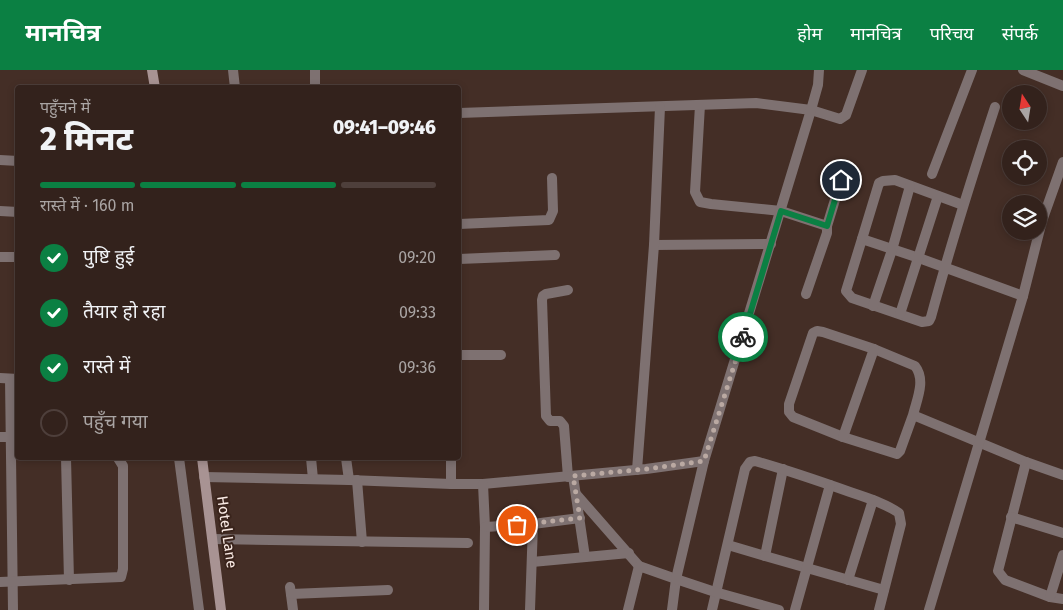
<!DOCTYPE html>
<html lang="hi">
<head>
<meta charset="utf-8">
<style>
	body { margin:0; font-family:"Fira Sans","Noto Sans Devanagari",sans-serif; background:#3b2a25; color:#f1f3f6; height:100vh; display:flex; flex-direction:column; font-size:19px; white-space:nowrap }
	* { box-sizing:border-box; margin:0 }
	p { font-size:16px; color:#a9a4a3 }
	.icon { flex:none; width:28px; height:28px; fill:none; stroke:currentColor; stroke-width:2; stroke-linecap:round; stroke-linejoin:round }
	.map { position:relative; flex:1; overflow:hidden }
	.drawer { position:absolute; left:15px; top:15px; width:446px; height:375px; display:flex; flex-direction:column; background:#33221c; border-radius:5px; box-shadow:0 2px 8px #0003,0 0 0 1px #4e3f3b }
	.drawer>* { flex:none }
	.needle { width:32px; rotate:348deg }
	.tools { position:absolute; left:1002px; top:15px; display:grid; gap:10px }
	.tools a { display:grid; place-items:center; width:45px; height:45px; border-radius:50%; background:#33221c; box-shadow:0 2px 8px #0003,0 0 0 1px #4e3f3b; font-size:25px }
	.pin { position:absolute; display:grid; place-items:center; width:42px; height:42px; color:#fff; margin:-21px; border:2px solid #fff; border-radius:50%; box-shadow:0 1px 5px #0007 }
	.courier { position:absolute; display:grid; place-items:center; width:50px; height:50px; margin:-25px; border:4px solid #0b8043; border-radius:50%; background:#fff; color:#222; box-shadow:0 1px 6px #0007 }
	.overview em { font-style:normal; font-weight:800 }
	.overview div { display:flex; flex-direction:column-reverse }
	.overview { display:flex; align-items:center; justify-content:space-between; height:85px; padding:0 25px }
	h1 { font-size:32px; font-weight:800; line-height:38px }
	.bar { display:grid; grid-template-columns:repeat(4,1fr); gap:8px 5px; align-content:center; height:60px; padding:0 25px }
	.bar i { height:6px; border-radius:4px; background:#4e3f3b }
	.bar .current { background:#0b8043 }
	.bar p { grid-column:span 4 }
	ol { padding:0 25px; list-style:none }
	li { display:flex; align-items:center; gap:15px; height:55px }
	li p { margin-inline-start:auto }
	li .icon { padding:5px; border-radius:50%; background:#0b8043; color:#fff; stroke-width:4 }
	li:last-child { color:#a9a4a3 }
	li i { width:28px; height:28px; border:2px solid #4e3f3b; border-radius:50% }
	header { display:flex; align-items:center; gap:30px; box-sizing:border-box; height:70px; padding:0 25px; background:#0b8043; color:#fff }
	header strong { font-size:24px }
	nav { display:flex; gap:28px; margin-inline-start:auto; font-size:18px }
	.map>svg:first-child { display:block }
</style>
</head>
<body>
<header>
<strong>मानचित्र</strong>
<nav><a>होम</a><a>मानचित्र</a><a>परिचय</a><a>संपर्क</a></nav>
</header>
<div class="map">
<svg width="1063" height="540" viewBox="0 0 1063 540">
	<rect width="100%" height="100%" fill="#442e26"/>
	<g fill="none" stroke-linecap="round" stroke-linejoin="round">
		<g stroke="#7e7171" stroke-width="10">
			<path d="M233 0 235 18"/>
			<path d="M315 0V18"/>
			<path d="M1023 0 1063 16"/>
			<path d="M700 35 695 122 700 132 711 134 781 141 827 156V163L806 224"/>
			<path d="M995 37C972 107 950 177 931 247L929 251 922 252 852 228 846 221 862 169 919 188 1023 226"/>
			<path d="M459 43 756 33 811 40 840 49 846 45 862 0"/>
			<path d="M0 90 18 91"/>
			<path d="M932 104 972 0"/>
			<path d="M0 141 18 142"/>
			<path d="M459 154 549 150 553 141 552 108"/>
			<path d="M827 156 841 110"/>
			<path d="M862 169 879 113 883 111 895 110 963 135"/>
			<path d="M654 175 771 174"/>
			<path d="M0 187H18"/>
			<path d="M459 189 555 185"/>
			<path d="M568 220 546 224 543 226 542 230 546 346 550 351H560L564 356 568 407"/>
			<path d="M873 236 892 180 910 116"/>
			<path d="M900 244 938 126"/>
			<path d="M459 285H501"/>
			<path d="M0 308 18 309"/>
			<path d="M10 309 13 540"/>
			<path d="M913 345 900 381 897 384 843 367 793 347 789 342V334L813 263 817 261 823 262 874 279 915 296C926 310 917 329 913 345L1026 392 1063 405"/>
			<path d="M0 367H18"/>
			<path d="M843 367 874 279"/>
			<path d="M66 388 69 510"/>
			<path d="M179 388 199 540"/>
			<path d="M311 388 313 409"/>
			<path d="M346 388 349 410"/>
			<path d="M451 388V414"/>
			<path d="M1026 392 998 501 1005 510 1050 527 1063 529"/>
			<path d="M637 400 654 175 660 37"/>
			<path d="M573 406 585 487"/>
			<path d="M204 407 349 410 451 414H483L646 399 704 391"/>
			<path d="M357 410 362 472"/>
			<path d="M483 414 485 457 484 540"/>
			<path d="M576 424 639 496"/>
			<path d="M1011 447 1063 463"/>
			<path d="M485 457 533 454 580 448"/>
			<path d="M213 469 468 473"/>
			<path d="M728 475 765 486 783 399"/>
			<path d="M765 486 884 520"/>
			<path d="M532 492 629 483"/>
			<path d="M848 510 873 430"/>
			<path d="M0 512 121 507 123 499V396L118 388"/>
			<path d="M290 517 293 540"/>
			<path d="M291 524 388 520"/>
			<path d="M1050 527 1063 485"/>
			<path d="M530 540 533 454"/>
			<path d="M628 540 639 496 676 509 672 540"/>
			<path d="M712 540 745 399 750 392 755 391C787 400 819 411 850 422 867 428 885 433 899 443L901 454 879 540"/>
			<path d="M779 540 715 522 676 509 704 391 811 40 818 15 819 0"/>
			<path d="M795 540 830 415"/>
			<path d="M929 540 1023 226 1042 151 1063 92"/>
		</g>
		<g stroke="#a89393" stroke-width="10">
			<path d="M152 0 155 18"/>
			<path d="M202 388 221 540"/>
		</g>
	</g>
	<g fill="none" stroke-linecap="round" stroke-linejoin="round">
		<path stroke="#baa9a2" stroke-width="5" stroke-dasharray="0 9" d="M517 455 580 448 573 406 646 399 704 391 743 267"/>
		<path stroke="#0b8043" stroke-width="6" d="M743 267 781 141 827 156 841 110"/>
	</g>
	<g text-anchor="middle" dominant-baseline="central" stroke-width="4" stroke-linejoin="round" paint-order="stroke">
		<g font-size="15" fill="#faebe5" stroke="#3a241c">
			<text transform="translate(227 462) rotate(82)">Hotel Lane</text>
		</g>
	</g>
</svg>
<div class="tools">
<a><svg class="needle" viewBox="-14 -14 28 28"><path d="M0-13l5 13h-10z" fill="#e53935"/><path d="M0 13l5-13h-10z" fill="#a9a4a3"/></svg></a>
<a><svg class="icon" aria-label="locate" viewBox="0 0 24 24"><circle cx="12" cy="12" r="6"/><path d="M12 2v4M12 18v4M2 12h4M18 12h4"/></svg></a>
<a><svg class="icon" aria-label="layers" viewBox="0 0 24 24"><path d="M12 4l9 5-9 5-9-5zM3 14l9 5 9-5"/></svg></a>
</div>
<div class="pin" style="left:517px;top:455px;background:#ea580c"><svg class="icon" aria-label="bag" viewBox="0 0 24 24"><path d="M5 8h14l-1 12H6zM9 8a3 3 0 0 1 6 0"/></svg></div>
<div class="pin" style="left:841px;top:110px;background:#1f2937"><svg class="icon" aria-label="home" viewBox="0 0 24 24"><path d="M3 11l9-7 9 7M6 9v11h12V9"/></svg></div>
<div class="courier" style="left:743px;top:267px"><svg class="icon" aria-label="bike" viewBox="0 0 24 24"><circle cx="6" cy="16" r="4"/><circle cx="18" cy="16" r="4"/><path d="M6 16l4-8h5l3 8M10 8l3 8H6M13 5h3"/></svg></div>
<section class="drawer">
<div class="overview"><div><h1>2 मिनट</h1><p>पहुँचने में</p></div><em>09:41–09:46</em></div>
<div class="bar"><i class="current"></i><i class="current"></i><i class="current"></i><i></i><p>रास्ते में · 160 m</p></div>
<ol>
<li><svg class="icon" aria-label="check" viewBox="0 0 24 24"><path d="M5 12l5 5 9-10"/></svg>पुष्टि हुई<p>09:20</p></li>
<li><svg class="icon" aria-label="check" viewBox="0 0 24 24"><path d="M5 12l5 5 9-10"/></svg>तैयार हो रहा<p>09:33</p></li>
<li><svg class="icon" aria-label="check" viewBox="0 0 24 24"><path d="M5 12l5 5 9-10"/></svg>रास्ते में<p>09:36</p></li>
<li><i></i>पहुँच गया</li>
</ol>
</section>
</div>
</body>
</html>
